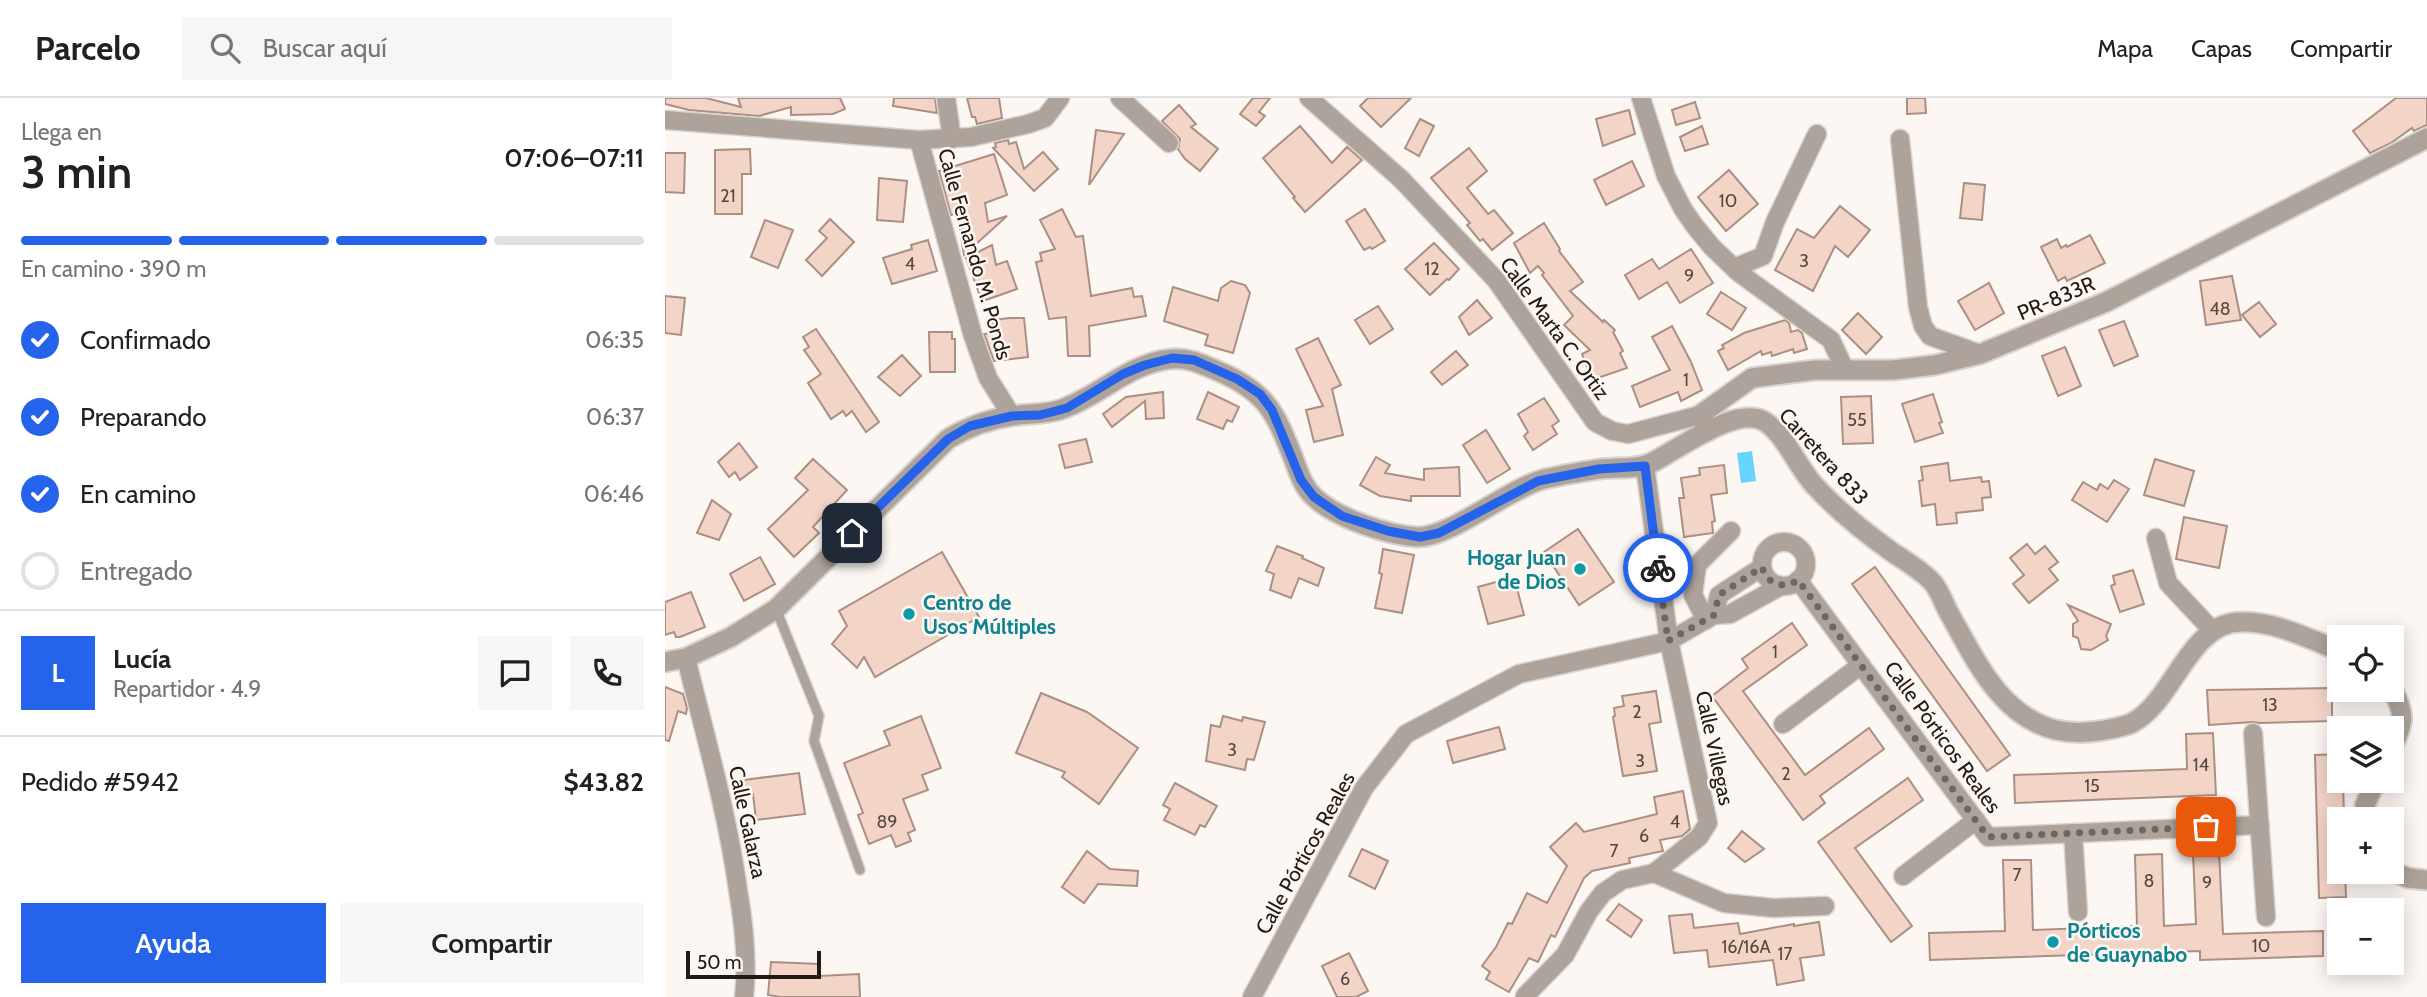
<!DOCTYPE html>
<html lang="es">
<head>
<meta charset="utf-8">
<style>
	body { margin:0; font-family:Cabin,sans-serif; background:#f6f6f6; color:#202124; height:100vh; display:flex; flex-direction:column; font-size:26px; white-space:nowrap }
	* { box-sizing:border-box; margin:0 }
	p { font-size:23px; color:#757577 }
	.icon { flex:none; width:38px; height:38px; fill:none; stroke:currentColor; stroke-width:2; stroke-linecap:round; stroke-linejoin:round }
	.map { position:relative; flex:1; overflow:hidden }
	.sheet { display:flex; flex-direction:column; background:#fff; width:665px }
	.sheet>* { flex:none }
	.buttons { position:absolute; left:1662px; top:527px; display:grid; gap:14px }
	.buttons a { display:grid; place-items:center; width:77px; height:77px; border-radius:0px; background:#fff; box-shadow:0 4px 18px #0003; font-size:35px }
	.scale { position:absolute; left:21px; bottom:18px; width:135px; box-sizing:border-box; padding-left:7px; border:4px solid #221912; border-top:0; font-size:19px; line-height:24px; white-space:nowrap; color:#221912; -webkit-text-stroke:5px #fcf7f3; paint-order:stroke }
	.pin { position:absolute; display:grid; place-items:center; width:60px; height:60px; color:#fff; margin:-30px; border-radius:14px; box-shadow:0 4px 10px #0006 }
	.courier { position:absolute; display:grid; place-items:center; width:70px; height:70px; margin:-35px; border:5px solid #2563eb; border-radius:50%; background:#fff; color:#222; box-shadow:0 2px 9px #0007 }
	.overview em { font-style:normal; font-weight:600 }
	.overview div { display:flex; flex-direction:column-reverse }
	.overview { display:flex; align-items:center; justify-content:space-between; height:119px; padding:0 21px }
	h1 { font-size:46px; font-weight:600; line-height:52px }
	.bar { display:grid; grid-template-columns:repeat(4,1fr); gap:10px 7px; align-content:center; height:84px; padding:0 21px }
	.bar i { height:9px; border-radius:5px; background:#e0e0e0 }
	.bar .selected { background:#2563eb }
	.bar p { grid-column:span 4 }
	.line { display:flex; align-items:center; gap:18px; padding:0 21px; border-top:2px solid #e0e0e0 }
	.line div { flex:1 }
	.round { display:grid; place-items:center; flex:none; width:74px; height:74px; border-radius:0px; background:#f6f6f6 }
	ol { padding:0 21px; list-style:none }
	li { display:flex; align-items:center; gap:21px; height:77px }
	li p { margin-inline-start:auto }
	li .icon { padding:7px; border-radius:50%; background:#2563eb; color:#fff; stroke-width:4 }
	li:last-child { color:#757577 }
	li i { width:38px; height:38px; border:4px solid #e0e0e0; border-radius:50% }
	.action { display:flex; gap:14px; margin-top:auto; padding:14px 21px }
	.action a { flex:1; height:80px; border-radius:0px; background:#2563eb; color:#fff; font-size:28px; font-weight:600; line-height:80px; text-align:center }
	.action a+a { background:#f6f6f6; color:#202124 }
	header { display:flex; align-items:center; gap:42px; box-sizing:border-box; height:98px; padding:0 35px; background:#fff; border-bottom:2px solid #e0e0e0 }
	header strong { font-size:33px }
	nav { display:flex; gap:38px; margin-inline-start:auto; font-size:24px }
	.search { width:490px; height:63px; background:#f6f6f6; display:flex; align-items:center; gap:18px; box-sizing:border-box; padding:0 24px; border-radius:0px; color:#757577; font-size:26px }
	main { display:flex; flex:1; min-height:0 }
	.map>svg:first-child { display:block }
</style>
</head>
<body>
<header>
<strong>Parcelo</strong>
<div class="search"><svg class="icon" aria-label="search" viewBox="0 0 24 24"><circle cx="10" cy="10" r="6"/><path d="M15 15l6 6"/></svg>Buscar aquí</div>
<nav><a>Mapa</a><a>Capas</a><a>Compartir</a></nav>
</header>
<main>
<section class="sheet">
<div class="overview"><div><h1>3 min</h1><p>Llega en</p></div><em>07:06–07:11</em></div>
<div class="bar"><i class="selected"></i><i class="selected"></i><i class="selected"></i><i></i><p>En camino · 390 m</p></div>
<ol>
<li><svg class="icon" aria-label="check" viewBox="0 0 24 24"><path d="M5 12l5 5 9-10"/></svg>Confirmado<p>06:35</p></li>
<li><svg class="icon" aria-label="check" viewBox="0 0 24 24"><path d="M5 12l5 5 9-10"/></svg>Preparando<p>06:37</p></li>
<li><svg class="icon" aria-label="check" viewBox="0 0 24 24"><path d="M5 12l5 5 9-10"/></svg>En camino<p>06:46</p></li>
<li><i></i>Entregado</li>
</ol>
<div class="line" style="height:126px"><b class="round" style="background:#2563eb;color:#fff">L</b><div><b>Lucía</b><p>Repartidor · 4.9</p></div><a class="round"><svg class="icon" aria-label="chat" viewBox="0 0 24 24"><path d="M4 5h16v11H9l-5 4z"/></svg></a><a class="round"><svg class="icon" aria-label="phone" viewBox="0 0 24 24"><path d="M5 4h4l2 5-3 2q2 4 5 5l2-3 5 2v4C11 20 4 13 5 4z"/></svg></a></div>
<div class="line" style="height:91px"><div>Pedido #5942</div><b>$43.82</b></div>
<div class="action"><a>Ayuda</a><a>Compartir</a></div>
</section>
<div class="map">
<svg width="1762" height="899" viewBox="0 0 1762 899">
	<rect width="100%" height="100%" fill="#fcf7f3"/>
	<path fill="#65d5fd" d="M1087 353 1091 383 1076 385 1072 355Z"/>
	<g fill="#f3d5c8" stroke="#aa8f82" stroke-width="2">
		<path d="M0 0H41L76 9 73 0H175L180 11 168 16 126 17V9L94 18 24 12 0 6Z"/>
		<path d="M229 0H270L272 15 228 8Z"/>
		<path d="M302 0H334L337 20 312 26 310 19H307Z"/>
		<path d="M588 0H605L594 14 600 18 591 28 575 16Z"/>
		<path d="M703 0H746L716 29 695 8Z"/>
		<path d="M1242 0H1260L1261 15 1242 16Z"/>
		<path d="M1731 0H1762V27L1749 33 1747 30 1726 45 1705 55 1688 33Z"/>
		<path d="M1030 4 1035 20 1011 27 1007 12Z"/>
		<path d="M514 7 531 26 526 29 553 51 535 73 520 61 513 51 515 41 497 23Z"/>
		<path d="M964 12 970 36 938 48 931 21Z"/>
		<path d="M755 21 769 28 754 58 740 50Z"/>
		<path d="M635 28 667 65 682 49 697 62 640 114 628 100 630 99 598 60Z"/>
		<path d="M1037 28 1043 46 1020 53 1015 39Z"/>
		<path d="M431 32 459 36 424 87Z"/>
		<path d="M343 42 344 46 351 44 359 71 378 54 393 71 369 93 328 50 331 49 330 45Z"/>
		<path d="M804 50 822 73 802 90 823 116 829 112 848 135 827 152 818 141 815 143 802 127 805 125 766 80Z"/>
		<path d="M85 51 86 76H77V116H50V52Z"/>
		<path d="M0 55H20L19 95 0 94Z"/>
		<path d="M329 56 342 97 320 105 323 124 342 118 299 157 295 132 302 130 294 129 292 115 286 117 274 73Z"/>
		<path d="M967 63 979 88 941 107 929 82Z"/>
		<path d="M1064 72 1093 106 1061 133 1033 99Z"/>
		<path d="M214 80 242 83 238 124 212 122Z"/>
		<path d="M1299 85 1320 87 1317 122 1295 120Z"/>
		<path d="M1175 108 1205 132 1183 159 1170 148 1148 193 1110 172 1132 131 1149 140Z"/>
		<path d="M397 111 411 139 418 138 426 198 467 190 469 199 477 198 481 218 424 228 425 258H403L401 219 384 221 371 164 377 163 375 155 390 151 375 122Z"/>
		<path d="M700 111 720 143 707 151 705 149 699 152 681 123Z"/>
		<path d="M165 121 189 144 157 178 141 162 162 140 154 133Z"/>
		<path d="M100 122 128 132 113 170 86 159Z"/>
		<path d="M879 125 895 151 894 153 918 184 905 193 938 224 939 222 950 232 948 234 958 253 955 255 962 270 927 282 917 256 925 252 899 227 908 218 877 177 879 175 873 168 865 175 849 145Z"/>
		<path d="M1425 137 1440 165 1402 183 1400 179 1393 183 1376 149 1392 141 1396 150 1401 147 1402 149Z"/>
		<path d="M263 142 272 173 227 186 218 160 247 151 246 147Z"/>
		<path d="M769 145 794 171 784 182 782 181 765 197 740 171Z"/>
		<path d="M327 147 331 167 342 163 352 191 321 202 317 193 314 195 301 160Z"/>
		<path d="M1026 151 1048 185 1015 205 1002 184 974 201 960 177 987 161 994 171Z"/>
		<path d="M1567 178 1576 222 1541 227 1535 183Z"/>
		<path d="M566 183 580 187 585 195 568 255 540 247 543 237 499 223 508 189 553 203 556 190Z"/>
		<path d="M1324 185 1339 215 1310 232 1293 203Z"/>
		<path d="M1056 194 1081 210 1067 232 1042 216Z"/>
		<path d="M0 198 20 200 16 237 0 235Z"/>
		<path d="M812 202 827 220 804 237 794 219Z"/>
		<path d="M1594 204 1611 226 1595 239 1577 217Z"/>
		<path d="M713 208 728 231 705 246 690 222Z"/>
		<path d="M1193 215 1217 239 1201 256 1177 232Z"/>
		<path d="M345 220H359L363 259 329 263 319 236 329 235 327 222Z"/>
		<path d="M1120 222 1124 225 1126 234 1133 232 1137 235 1142 251 1129 255 1128 251 1107 258 1106 254 1097 257 1096 253 1063 272 1053 253 1059 250 1057 247 1079 235Z"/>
		<path d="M1459 223 1473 258 1449 268 1434 232Z"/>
		<path d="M1007 228 1026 264 1037 292 1016 303 1013 294 975 309 967 288 1005 272 987 239Z"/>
		<path d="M151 231 214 324 201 334 187 313 181 318 178 313 166 321 143 285 156 276 139 252 144 249 138 239Z"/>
		<path d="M264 234H287V241H290V274H265Z"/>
		<path d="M653 240 676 287 667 291 678 337 649 344 641 312 658 308 631 251Z"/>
		<path d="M1400 249 1416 288 1393 298 1377 258Z"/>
		<path d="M791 253 803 267 777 287 766 274Z"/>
		<path d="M237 257 256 278 235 298 213 279Z"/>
		<path d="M498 294 499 320 481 321 480 303 447 329 438 316 461 299Z"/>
		<path d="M543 294 574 309 567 324 562 322 558 331 532 321Z"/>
		<path d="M1268 296 1277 324 1274 325 1278 335 1250 344 1237 306Z"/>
		<path d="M1206 298 1208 345 1178 346 1176 299Z"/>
		<path d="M879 300 894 323 887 328 892 336 868 352 859 338 863 334 853 316Z"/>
		<path d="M821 332 845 371 822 385 798 347Z"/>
		<path d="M421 341 427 364 400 370 394 347Z"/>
		<path d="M74 345 92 369 75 382 70 374 64 379 53 364Z"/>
		<path d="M711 359 725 367 720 375 759 382V371L794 369 795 398H746V403L715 398 695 387Z"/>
		<path d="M148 361 182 392 148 429 154 435 129 459 103 431 143 392 130 380Z"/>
		<path d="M1490 361 1529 373 1519 408 1479 397Z"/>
		<path d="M1283 365 1285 383 1316 379 1317 384 1324 383 1326 399 1317 400 1318 412 1291 415 1292 425 1272 427 1270 406 1257 408 1254 383 1258 382 1256 369Z"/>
		<path d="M1059 367 1062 395 1046 397 1050 423 1047 424 1048 435 1019 439 1014 400H1019L1016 380 1035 377 1034 370Z"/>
		<path d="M1449 382 1464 391 1442 424 1407 402 1418 384 1432 392 1435 386 1443 391Z"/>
		<path d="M47 402 66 416 54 442 32 435Z"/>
		<path d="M1519 419 1562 428 1554 470 1511 461Z"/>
		<path d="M913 431 949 484 914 507 879 454Z"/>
		<path d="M1362 446 1370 456 1380 448 1393 464 1384 471 1393 482 1364 505 1348 486 1359 477 1345 460Z"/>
		<path d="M612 448 638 458 637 460 659 470 653 488 634 480 626 500 605 492 609 476 601 473Z"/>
		<path d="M718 451 749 457 737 515 710 510 717 476 714 475Z"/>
		<path d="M277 454 314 519 210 579 199 559 192 570 167 546 182 528 174 513Z"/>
		<path d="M95 459 110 486 79 503 65 476Z"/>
		<path d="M1210 469 1345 657 1322 673 1187 486Z"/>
		<path d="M1468 472 1479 506 1455 514 1446 488 1450 486 1448 478Z"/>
		<path d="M849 479 859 517 823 526 813 489Z"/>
		<path d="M26 494 40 529 15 539H11L9 534 0 537V504Z"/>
		<path d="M1403 507 1446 526 1441 538 1443 542 1426 552 1416 551 1413 540 1408 538V526L1413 523Z"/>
		<path d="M1127 525 1142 547 1078 593 1140 677 1204 630 1219 651 1155 698 1160 705 1138 722 1047 598 1083 570 1077 561Z"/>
		<path d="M0 589 18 596 22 610 21 616 13 613 4 643 0 642Z"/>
		<path d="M1667 590V623L1594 625 1588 624 1544 627 1542 592Z"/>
		<path d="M991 593 996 624 984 626 992 673 958 678 948 619 950 618 949 610 959 608 957 598Z"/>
		<path d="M376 595 422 614 473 650 434 706 397 679 400 674 351 655Z"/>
		<path d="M256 618 276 670 257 677 263 692 238 701 250 732 243 735 246 743 231 749 226 737 204 746 193 717 198 715 179 665 225 647 219 633Z"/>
		<path d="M558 618 577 623 578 619 600 624 589 662 582 661 580 672 541 663 546 627 555 629Z"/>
		<path d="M834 629 840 651 788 665 782 643Z"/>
		<path d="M1548 635 1551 697 1350 705 1349 677 1522 671 1521 636Z"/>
		<path d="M1675 656V682H1678L1679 718H1675V774H1680L1681 799 1654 800 1650 657Z"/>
		<path d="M134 675 140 716 91 722 88 696 80 697 78 682Z"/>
		<path d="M1243 680 1258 702 1190 750 1247 828 1226 844 1153 744Z"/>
		<path d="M510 685 552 708 540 729 535 727 530 737 499 722 505 711 498 707Z"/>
		<path d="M1018 693 1025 731 1017 738 995 742 998 753 964 760 965 765 927 773 919 780 890 839 886 837 873 864 864 860 844 894 821 881 825 874 817 868 831 849 843 825 847 826 862 795 882 805 902 768 885 749 911 725 919 734 992 716 989 699Z"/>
		<path d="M1077 733 1099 751 1080 764 1063 750Z"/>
		<path d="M697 751 723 763 710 791 684 778Z"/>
		<path d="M422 753 445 771 473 773 472 788 433 786 419 805 397 789Z"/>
		<path d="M1554 753 1558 836 1658 833V858L1535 862V853L1265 862 1264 835 1340 833 1338 762H1366L1368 832 1451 829 1472 828 1470 757 1497 756 1499 828 1531 826 1528 755Z"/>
		<path d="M954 806 977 822 966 839 942 822Z"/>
		<path d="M1027 816 1029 830 1073 825 1075 836 1129 826V828L1154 824 1159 857 1135 860 1139 882 1112 887 1108 862 1044 869 1042 852 1009 855 1004 818Z"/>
		<path d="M684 855 703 893 691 899H672L657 868Z"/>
		<path d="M106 864 155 866 154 878 194 876 195 899H115L103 897Z"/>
	</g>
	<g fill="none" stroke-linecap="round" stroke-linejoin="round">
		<g stroke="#d9d3cf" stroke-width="12">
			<path id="service" d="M111 511 154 618 149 643 195 772"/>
		</g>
		<g stroke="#d9d3cf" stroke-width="21">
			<g id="minor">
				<path d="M281 0 287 41"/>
				<path d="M455 0 504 45"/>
				<path d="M644 0 736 81 831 182 930 324 947 333 963 336 1035 317"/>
				<path d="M976 0 1001 78 1018 111 1029 127 1046 148 1073 174 1166 242 1180 272"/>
				<path d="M0 22 254 42 306 39 363 26 380 20 395 0"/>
				<path d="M1235 41 1253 209 1258 228 1265 238 1315 256"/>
				<path d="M254 42 308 238 323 280 347 318"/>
				<path d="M1069 170 1098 158 1110 124 1152 36"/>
				<path d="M1491 440 1503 485 1546 531"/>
				<circle cx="1119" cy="466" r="22"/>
				<path d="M1133 482 1323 739 1595 727"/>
				<path d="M1049 517 1054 497 1097 469"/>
				<path d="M1041 522 1028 497 1032 467 1066 433"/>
				<path d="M21 560C40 637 62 713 73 792 79 827 83 864 79 899"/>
				<path d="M1118 626 1196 567"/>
				<path d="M1588 635 1601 819"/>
				<path d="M1408 735 1413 814"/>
				<path d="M989 775 1059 805 1109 810 1160 808"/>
				<path d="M1238 778 1311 722"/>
				<path d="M860 898 900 857 924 813 938 795 957 782 989 775 1034 739 1043 725 1004 543 980 368"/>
				<path d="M587 899 699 690 741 636 854 576 1004 543 1049 517 1065 516 1116 488"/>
			</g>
		</g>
		<g stroke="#d9d3cf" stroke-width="23">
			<g id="tertiary">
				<path d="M1043 333 1035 317 1087 280 1150 272H1228L1270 267 1315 256 1441 204 1762 40"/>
				<path d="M0 564 21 560 66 539 111 511 283 341C303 329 323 321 347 318 365 315 380 317 397 311 435 298 464 265 506 261 524 259 539 267 555 274 602 294 611 316 629 362 634 375 638 389 649 399 671 420 722 437 752 439 784 440 842 392 876 382 894 377 916 374 935 371 951 369 971 372 986 365 1013 352 1074 304 1102 325 1122 340 1132 368 1149 387 1172 412 1199 434 1227 454 1240 463 1258 473 1268 485 1275 493 1279 506 1284 515 1310 561 1335 618 1391 632 1405 635 1419 635 1433 633 1444 631 1456 630 1467 625 1509 603 1524 524 1576 524 1610 523 1644 541 1675 553"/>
				<path d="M1727 591C1741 616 1739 625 1727 649"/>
				<path d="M1701 721 1700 707 1711 682"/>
				<path d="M1727 773 1743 780 1762 782"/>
			</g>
		</g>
		<use href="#service" stroke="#ada39a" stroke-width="9"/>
		<use href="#minor" stroke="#ada39a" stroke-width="18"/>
		<use href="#tertiary" stroke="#ada39a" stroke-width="19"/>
	</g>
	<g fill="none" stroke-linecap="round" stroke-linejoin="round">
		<path stroke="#6e6761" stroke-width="7" stroke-dasharray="0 12.6" d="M993 470 1003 543 1049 517 1054 497 1097 469C1102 486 1118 492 1133 482L1323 739 1541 729"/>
		<path stroke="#2563eb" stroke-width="9" d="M187 435 283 341 305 328 347 318 375 317 402 310 458 276 480 267 507 260 529 262 572 281 595 296 607 312 636 382 649 399 677 418 723 433 755 439 774 435 873 383 934 371 980 368 993 470"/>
	</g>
	<g fill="#0f9aa8" stroke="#fcf7f3" stroke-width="2.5">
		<circle cx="915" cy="471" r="7"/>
		<circle cx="244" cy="516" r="7"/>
		<circle cx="1388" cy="844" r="7"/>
	</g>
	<g text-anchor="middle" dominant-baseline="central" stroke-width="5" stroke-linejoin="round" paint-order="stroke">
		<g font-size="18" fill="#564840">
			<text x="63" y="98">21</text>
			<text x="1063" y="103">10</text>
			<text x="1139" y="163">3</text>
			<text x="245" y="166">4</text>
			<text x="767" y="171">12</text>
			<text x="1024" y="178">9</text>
			<text x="1555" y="211">48</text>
			<text x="1021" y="282">1</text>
			<text x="1192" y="322">55</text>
			<text x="1110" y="554">1</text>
			<text x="1605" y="607">13</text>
			<text x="972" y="614">2</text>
			<text x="567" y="652">3</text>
			<text x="975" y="663">3</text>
			<text x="1536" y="667">14</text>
			<text x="1121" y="676">2</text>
			<text x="1427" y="688">15</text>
			<text x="222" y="724">89</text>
			<text x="1010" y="724">4</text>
			<text x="979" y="738">6</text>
			<text x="949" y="753">7</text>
			<text x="1352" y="777">7</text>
			<text x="1484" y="783">8</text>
			<text x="1542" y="785">9</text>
			<text x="1596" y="848">10</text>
			<text x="1081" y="849">16/16A</text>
			<text x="1120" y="856">17</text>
			<text x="680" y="881">6</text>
		</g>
		<g font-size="21" fill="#221912" stroke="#fcf7f3">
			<text transform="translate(310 156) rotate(74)">Calle Fernando M. Ponds</text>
			<text transform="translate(1391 200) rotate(-23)">PR-833R</text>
			<text transform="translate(890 230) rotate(54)">Calle Marta C. Ortiz</text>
			<text transform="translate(1159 358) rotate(48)">Carretera 833</text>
			<text transform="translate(1278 639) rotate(54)">Calle Pórticos Reales</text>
			<text transform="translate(1050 650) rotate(78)">Calle Villegas</text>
			<text transform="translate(83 724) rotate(78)">Calle Galarza</text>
			<text transform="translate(640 755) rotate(-61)">Calle Pórticos Reales</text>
		</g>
		<g font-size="21" font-weight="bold" fill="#0d838f" stroke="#fcf7f3" text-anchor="start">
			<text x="901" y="459" text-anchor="end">Hogar Juan<tspan x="901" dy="24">de Dios</tspan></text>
			<text x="258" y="504">Centro de<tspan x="258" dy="24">Usos Múltiples</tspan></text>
			<text x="1402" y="832">Pórticos<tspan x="1402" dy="24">de Guaynabo</tspan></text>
		</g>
	</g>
</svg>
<div class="buttons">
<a><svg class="icon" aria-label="locate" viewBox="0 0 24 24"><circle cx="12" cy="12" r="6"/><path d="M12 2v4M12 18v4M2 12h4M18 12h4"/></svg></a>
<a><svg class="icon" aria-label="layers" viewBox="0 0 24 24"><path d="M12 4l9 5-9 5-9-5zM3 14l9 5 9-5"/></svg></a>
<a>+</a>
<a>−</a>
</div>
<div class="scale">50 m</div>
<div class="pin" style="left:1541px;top:729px;background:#ea580c"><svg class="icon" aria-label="bag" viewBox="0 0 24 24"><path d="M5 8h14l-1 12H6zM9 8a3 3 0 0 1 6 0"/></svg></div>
<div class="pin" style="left:187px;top:435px;background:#1f2937"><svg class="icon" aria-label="home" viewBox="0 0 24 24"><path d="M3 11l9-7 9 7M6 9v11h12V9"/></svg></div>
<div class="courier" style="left:993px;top:470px"><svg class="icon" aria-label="bike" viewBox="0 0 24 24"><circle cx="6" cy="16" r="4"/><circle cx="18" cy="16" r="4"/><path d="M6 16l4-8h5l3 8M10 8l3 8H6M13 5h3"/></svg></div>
</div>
</main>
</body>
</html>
